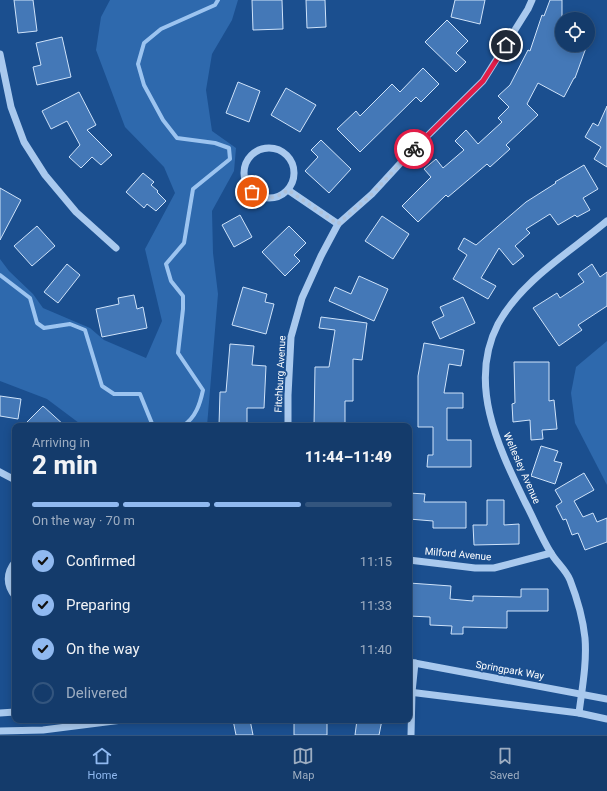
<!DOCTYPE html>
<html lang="en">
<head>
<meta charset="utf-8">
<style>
	body { margin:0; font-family:Roboto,sans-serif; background:#1d4271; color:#f1f3f6; height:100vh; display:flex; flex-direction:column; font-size:15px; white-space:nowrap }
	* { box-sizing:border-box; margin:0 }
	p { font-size:13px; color:#9dadc1 }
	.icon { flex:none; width:22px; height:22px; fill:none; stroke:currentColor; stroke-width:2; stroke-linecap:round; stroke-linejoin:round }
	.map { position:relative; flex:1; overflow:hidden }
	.side { position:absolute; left:12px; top:423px; width:400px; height:300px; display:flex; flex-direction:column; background:#143b6b; border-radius:8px; box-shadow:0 2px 10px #0003,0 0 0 1px #33557e }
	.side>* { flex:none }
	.fabs { position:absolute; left:555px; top:12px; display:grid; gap:8px }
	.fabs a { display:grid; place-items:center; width:40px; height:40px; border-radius:50%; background:#143b6b; box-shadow:0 2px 10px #0003,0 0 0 1px #33557e; font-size:20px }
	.pin { position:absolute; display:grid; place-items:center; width:34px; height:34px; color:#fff; margin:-17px; border:2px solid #fff; border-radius:50%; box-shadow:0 1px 4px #0007 }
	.courier { position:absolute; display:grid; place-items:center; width:40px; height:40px; margin:-20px; border:3px solid #e11d48; border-radius:50%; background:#fff; color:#222; box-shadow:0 1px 5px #0007 }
	.overview em { font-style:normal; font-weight:800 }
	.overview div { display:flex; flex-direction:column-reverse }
	.overview { display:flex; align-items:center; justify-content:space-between; height:68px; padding:0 20px }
	h1 { font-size:26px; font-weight:800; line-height:30px }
	.bar { display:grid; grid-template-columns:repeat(4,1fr); gap:6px 4px; align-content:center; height:48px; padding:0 20px }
	.bar i { height:5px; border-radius:3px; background:#33557e }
	.bar .selected { background:#90b9f0 }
	.bar p { grid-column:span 4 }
	ol { padding:0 20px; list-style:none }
	li { display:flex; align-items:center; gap:12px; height:44px }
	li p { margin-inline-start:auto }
	li .icon { padding:4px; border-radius:50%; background:#90b9f0; color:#111; stroke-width:4 }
	li:last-child { color:#9dadc1 }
	li i { width:22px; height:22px; border:2px solid #33557e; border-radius:50% }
	.menu { display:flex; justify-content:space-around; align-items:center; height:56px; border-top:1px solid #33557e; background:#143b6b; font-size:11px; color:#9dadc1 }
	.menu a { display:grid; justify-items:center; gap:2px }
	.menu .selected { color:#90b9f0 }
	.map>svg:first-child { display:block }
</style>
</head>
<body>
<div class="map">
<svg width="607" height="735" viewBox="0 0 607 735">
	<rect width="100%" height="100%" fill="#1b4f8f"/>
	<g fill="#2e69ad">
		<path d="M110 0H238L232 20 212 54 206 90 212 131 236 148 234 171 212 211 213 253 218 294 207 426H83L47 399 0 381V259L9 271 33 294 43 308 90 328 104 340 146 358 162 321 145 249 175 193 164 167 125 127 96 50 101 17Z"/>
		<path d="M607 341V485L575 423 571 393 576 367Z"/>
	</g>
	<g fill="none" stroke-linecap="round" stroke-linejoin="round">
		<g stroke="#9cc4f0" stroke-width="4">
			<path d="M0 275 30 298 37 323 44 328 70 324 85 330 102 386 114 394H140L153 426"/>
			<path d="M183 426C196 417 200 404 203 390L178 353 183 309V296L171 281 166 264 184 243 193 189 230 159 229 148 215 143 177 138 163 120 144 85 138 64 144 43 161 29 215 5 218 0"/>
		</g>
	</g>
	<g fill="#4478b7" stroke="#cfe3fa">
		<path d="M14 0H33L37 31 18 33Z"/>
		<path d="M252 0H282L283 29 253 30Z"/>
		<path d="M306 0H325L326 27 307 28Z"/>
		<path d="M455 0H485L480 24 451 17Z"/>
		<path d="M550 0H562V45H587L575 78H574L564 97 538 83 527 104 538 115 506 145 510 149 490 167 487 164 448 197 446 195 418 222 402 206 431 177 424 169 436 159 443 168 464 150 455 141 466 130 478 144 502 122 498 118 509 107 498 96 510 85 528 50 530 51 542 15 544 16Z"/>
		<path d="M447 20 468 41 456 53 466 62 456 72 425 42Z"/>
		<path d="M62 37 71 77 37 85 33 67 41 65 36 43Z"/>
		<path d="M423 68 439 84 421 102 416 97 360 152 337 129 356 111 360 116 392 84 400 92Z"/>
		<path d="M238 82 260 91 249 122 226 113Z"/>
		<path d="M286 88 316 105 300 132 271 115Z"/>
		<path d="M79 92 96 125 87 130 112 155 101 165 92 157 81 168 69 157 80 145 67 121 51 129 42 111Z"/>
		<path d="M607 106V167L594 159 601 147 585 137 593 123 598 126Z"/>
		<path d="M321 140 351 169 329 193 305 171 318 157 311 150Z"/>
		<path d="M584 165 598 189 583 198 590 210 577 217 575 215 558 225 550 214 526 229 530 233 515 246 524 256 513 265 499 248 481 278 496 286 488 299 453 279 467 255 458 249 464 238 476 245 526 202 556 183 555 182Z"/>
		<path d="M143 173 154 182 151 185 158 191 157 192 166 201 156 211 147 204 144 208 126 192Z"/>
		<path d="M0 188 21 200 0 240Z"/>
		<path d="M240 215 252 237 234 247 222 225Z"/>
		<path d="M382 216 409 234 393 259 365 241Z"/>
		<path d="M37 226 55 246 32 266 14 246Z"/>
		<path d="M289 226 306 243 294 255 300 261 285 276 262 252Z"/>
		<path d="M67 264 80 275 58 303 44 292Z"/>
		<path d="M592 264 600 277 607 272V306L578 325 582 330 559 346 533 308 557 293 560 298 584 282 578 274Z"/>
		<path d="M359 276 388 289 374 321 329 301 335 287 351 294Z"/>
		<path d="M243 287 267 294 265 302 274 304 266 334 232 325Z"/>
		<path d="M134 295 137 309 143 307 147 328 102 337 96 309 119 304 118 298Z"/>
		<path d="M463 297 475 323 440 339 432 322 444 316 440 307Z"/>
		<path d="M321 317 367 323 362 360 353 359V401H345V426H314L315 367H329L335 330 319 328Z"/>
		<path d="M424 343 464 350 461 366 449 364 444 393H463V408H447V440H471V467H427L428 455H433V427H418V376Z"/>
		<path d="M230 344 254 346 252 365 266 366 264 408H247V425H219L220 392H226Z"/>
		<path d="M514 362H549V401L554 400 557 429 542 430 543 439 531 440 530 420 513 422 512 404 515 403Z"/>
		<path d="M0 396 21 399 18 419 0 416Z"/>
		<path d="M43 406 65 426H23Z"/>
		<path d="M541 446 558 451 554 461 562 463 555 484 531 476Z"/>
		<path d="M584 473 594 490 574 501 583 517 593 513 597 522 607 518V542L585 550 578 533 572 535 566 519 563 520 556 506 562 502 555 490Z"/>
		<path d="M409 493 425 494 424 502H466V528H433V521L409 519Z"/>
		<path d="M487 500H504V525L519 524V544L474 545 473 525H487Z"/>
		<path d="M409 583 451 586 450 599 473 601V596L521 597V589H548V611H507V628L463 627V634H451L452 626 430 625V617L409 616Z"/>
		<path d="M233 720H250L253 735H236Z"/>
		<path d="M357 720H382L379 735H355Z"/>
		<rect x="294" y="723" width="33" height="12"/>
	</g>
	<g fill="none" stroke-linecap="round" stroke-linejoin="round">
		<g stroke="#a9c9ee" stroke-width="7">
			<path d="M0 54 11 107 24 142 45 175 76 212 116 248"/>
			<circle cx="269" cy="173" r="25"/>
			<path d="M288 190 338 224"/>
			<path d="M288 426V395L291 337 302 298 321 256 338 224 372 194 407 156 483 81 528 9 532 0"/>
			<path d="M0 472 15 480"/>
			<path d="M409 560 475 568H494L551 553"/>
			<path d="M15 562C6 573 6 585 15 596"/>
			<path d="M409 662 607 699"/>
			<path d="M409 692 579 713 607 719"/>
			<path d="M0 713 15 712"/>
			<path d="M579 713C582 689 587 663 585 638 583 619 577 598 570 580 566 570 556 562 551 553 541 537 534 519 525 502 499 448 467 384 498 324 521 281 570 252 607 221"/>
			<path d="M0 731 43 730 122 720"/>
			<path d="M411 735 412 692 415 663"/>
		</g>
	</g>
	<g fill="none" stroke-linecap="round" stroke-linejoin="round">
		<path stroke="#afc1d8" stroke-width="4" stroke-dasharray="0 7.2" d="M252 192C266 200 274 200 288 190L338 224 372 194 414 149"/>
		<path stroke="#e11d48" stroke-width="5" d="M414 149 483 81 506 45"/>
	</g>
	<g text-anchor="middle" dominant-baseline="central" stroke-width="3.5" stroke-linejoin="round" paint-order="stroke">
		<g font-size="10" fill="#fff" stroke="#1b4f8f">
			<text transform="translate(280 374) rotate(-87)">Fitchburg Avenue</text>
			<text transform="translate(522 468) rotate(66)">Wellesley Avenue</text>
			<text transform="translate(458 554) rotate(5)">Milford Avenue</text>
			<text transform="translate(510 670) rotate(10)">Springpark Way</text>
		</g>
	</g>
</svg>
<div class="fabs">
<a><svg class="icon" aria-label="locate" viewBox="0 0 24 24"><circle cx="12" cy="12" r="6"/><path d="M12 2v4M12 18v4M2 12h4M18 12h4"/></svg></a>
</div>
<div class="pin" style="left:252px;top:192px;background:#ea580c"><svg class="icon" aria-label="bag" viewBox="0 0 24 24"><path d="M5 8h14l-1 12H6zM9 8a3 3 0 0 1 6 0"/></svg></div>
<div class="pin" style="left:506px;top:45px;background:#1f2937"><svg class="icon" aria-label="home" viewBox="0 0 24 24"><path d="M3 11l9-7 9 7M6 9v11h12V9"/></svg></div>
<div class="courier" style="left:414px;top:149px"><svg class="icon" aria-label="bike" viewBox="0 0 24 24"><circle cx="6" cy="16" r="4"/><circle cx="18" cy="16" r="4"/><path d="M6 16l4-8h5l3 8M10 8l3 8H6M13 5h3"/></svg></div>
<section class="side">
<div class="overview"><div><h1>2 min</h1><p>Arriving in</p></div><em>11:44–11:49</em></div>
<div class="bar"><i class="selected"></i><i class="selected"></i><i class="selected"></i><i></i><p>On the way · 70 m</p></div>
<ol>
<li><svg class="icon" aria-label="check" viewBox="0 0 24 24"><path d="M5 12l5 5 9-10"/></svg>Confirmed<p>11:15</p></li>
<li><svg class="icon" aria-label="check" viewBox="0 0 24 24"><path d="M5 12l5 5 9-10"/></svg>Preparing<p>11:33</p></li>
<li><svg class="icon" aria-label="check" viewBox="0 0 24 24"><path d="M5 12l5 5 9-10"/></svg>On the way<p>11:40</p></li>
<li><i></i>Delivered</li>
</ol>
</section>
</div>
<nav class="menu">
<a class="selected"><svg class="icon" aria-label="home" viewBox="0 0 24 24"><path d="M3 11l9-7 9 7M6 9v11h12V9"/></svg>Home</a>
<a><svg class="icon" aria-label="map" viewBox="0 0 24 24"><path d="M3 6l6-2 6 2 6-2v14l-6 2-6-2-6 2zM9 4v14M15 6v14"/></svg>Map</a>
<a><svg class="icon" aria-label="saved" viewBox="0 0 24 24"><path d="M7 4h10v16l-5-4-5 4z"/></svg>Saved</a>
</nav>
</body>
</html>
